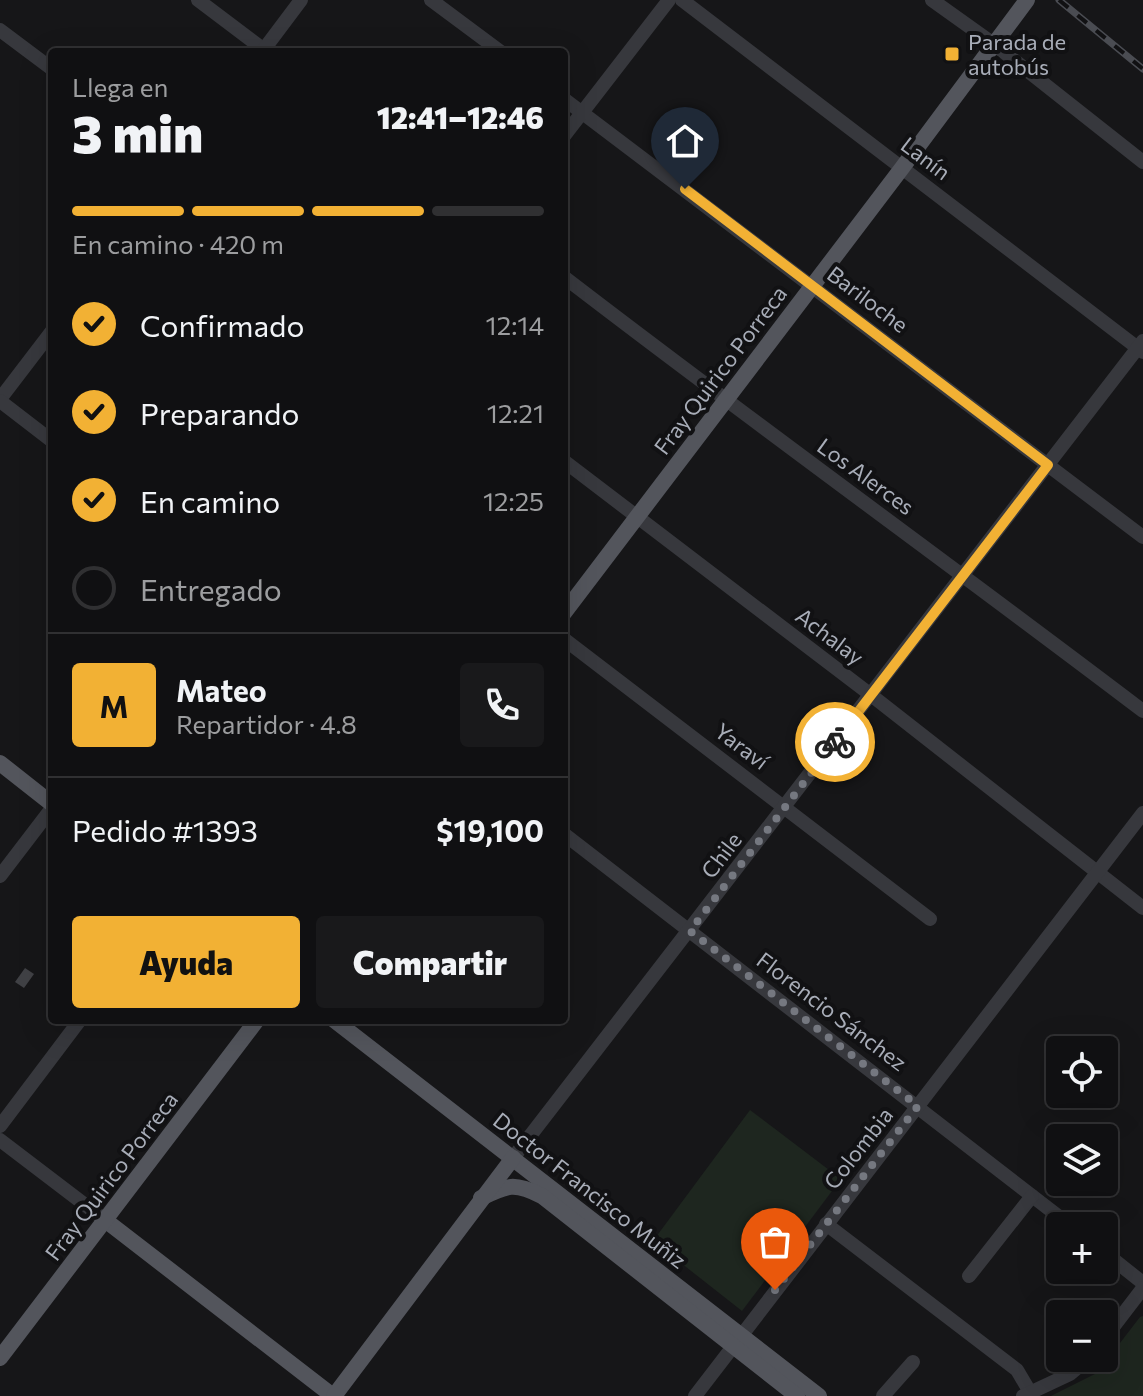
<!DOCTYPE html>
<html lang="es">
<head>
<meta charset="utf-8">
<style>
	body { margin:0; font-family:Commissioner,sans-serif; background:#19191b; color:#f1f3f6; height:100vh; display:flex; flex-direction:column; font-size:30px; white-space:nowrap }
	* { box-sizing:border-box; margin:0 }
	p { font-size:26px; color:#9c9d9f }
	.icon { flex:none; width:44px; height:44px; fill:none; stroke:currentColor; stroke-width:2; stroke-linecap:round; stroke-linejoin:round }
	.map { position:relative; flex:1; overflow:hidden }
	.drawer { position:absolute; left:48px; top:48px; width:520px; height:976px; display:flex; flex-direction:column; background:#101012; border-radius:8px; box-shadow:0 8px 32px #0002,0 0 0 2px #303032 }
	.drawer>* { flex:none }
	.tools { position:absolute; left:1046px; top:1036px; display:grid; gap:16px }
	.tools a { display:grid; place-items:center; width:72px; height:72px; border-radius:8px; background:#101012; box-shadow:0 8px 32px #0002,0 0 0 2px #303032; font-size:40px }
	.pin { position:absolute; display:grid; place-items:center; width:68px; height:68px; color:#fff; margin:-82px -34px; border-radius:50% 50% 50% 0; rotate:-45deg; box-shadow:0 0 8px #0007 }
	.pin .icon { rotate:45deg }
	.courier { position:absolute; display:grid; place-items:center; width:80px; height:80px; margin:-40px; border:6px solid #f2b134; border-radius:50%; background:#fff; color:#222; box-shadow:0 2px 10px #0007 }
	.overview em { font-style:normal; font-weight:800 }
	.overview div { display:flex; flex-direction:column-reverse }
	.overview { display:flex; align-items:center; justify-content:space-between; height:136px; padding:0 24px }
	h1 { font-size:52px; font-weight:800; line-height:60px }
	.bar { display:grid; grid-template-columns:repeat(4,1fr); gap:12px 8px; align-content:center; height:96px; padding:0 24px }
	.bar i { height:10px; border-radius:6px; background:#303032 }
	.bar .current { background:#f2b134 }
	.bar p { grid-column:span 4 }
	.line { display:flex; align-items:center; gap:20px; padding:0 24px; border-top:2px solid #303032 }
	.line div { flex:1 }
	.round { display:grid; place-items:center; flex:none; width:84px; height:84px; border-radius:8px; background:#19191b }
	ol { padding:0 24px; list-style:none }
	li { display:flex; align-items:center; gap:24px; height:88px }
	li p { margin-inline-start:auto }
	li .icon { padding:8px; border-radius:50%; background:#f2b134; color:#111; stroke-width:4 }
	li:last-child { color:#9c9d9f }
	li i { width:44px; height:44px; border:4px solid #303032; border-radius:50% }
	.action { display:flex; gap:16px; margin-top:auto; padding:16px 24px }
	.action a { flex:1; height:92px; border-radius:8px; background:#f2b134; color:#111; font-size:32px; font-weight:800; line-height:92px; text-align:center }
	.action a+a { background:#19191b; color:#f1f3f6 }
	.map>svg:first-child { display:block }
</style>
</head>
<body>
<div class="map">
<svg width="1143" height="1396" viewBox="0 0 1143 1396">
	<rect width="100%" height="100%" fill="#161618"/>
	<g fill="#1e261f">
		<path d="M750 1110 841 1179 742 1311 653 1241Z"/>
		<path d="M1143 1316V1396H1051L1097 1373 1140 1317Z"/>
	</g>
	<path fill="#404145" d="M25 968 34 974 24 988 15 982Z"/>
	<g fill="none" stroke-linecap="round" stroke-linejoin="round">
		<g stroke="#37383d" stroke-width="14">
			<path d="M198 0 267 52"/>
			<path d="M431 0 501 52"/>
			<path d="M682 0 1143 352"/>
			<path d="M932 0 995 45 1143 162"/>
			<path d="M0 30 52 69"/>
			<path d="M262 52 301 0"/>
			<path d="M564 99 1143 537"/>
			<path d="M564 136 669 0"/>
			<path d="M564 277C755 424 951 565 1143 711"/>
			<path d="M0 399 52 331"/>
			<path d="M0 401 52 441"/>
			<path d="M564 461 871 695 1143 908"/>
			<path d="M564 639 930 919"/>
			<path d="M564 834 1071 1226"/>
			<path d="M0 876 52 808"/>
			<path d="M0 1126 80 1020"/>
			<path d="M0 1140 105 1220"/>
			<path d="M513 1158 1143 341"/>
			<path d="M826 1224 1017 1370 1030 1392"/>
			<path d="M1104 1252 1143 1283"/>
			<path d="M969 1276 1032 1196"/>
			<path d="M1104 1339 1143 1288"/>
			<path d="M695 1396 1143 813"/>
			<path d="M883 1396 913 1362"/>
			<path d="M1023 1396 1070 1374 1089 1358"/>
		</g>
		<g stroke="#53555c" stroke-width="16">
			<path d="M564 613 902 168 1027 0"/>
			<path d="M0 763 52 804"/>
			<path d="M334 1020 819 1396"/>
			<path d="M481 1198C508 1185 514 1182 542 1196L797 1396"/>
			<path d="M105 1220 333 1396"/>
			<path d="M0 1358 257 1020"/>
			<path d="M334 1396 513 1158"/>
		</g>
		<g stroke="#4a4c52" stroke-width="7">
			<path id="rail" d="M1059 0 1143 69"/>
		</g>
		<use href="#rail" stroke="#111113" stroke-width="4" stroke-dasharray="12" stroke-linecap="butt"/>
	</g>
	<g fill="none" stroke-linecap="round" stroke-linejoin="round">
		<path stroke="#757880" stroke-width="8" stroke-dasharray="0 14.4" d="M775 1290 918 1106 690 931 835 742"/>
		<path stroke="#f2b134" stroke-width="10" d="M685 189 1048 465 835 742"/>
	</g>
	<rect fill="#f2b134" stroke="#111113" stroke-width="3" x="944" y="46" width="16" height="16" rx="4"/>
	<g text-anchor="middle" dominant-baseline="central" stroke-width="8" stroke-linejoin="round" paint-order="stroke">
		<g font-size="22" fill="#a8adb8" stroke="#111113" text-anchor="start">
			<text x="968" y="41">Parada de<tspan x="968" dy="25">autobús</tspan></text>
		</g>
		<g font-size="22" fill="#a8adb8" stroke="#111113">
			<text transform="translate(926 158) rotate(37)">Lanín</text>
			<text transform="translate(868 299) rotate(37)">Bariloche</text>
			<text transform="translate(720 370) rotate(-53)">Fray Quirico Porreca</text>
			<text transform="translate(866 476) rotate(36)">Los Alerces</text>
			<text transform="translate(830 636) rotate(37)">Achalay</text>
			<text transform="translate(742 746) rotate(37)">Yaraví</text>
			<text transform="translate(721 855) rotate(-53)">Chile</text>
			<text transform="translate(832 1011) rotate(37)">Florencio Sánchez</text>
			<text transform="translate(858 1148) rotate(-52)">Colombia</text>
			<text transform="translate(111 1176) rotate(-53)">Fray Quirico Porreca</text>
			<text transform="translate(590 1190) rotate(38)">Doctor Francisco Muñiz</text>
		</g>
	</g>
</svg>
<div class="tools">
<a><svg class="icon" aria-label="locate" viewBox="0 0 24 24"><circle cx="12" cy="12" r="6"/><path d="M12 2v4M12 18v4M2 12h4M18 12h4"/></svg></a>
<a><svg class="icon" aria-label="layers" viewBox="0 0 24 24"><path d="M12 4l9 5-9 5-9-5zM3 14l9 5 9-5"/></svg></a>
<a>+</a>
<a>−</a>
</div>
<div class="pin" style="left:775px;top:1290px;background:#ea580c"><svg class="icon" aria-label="bag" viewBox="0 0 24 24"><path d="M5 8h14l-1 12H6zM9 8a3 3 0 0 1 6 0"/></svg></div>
<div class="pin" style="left:685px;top:189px;background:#1f2937"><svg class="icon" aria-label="home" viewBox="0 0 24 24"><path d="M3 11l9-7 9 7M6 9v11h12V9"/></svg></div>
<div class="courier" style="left:835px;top:742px"><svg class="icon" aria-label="bike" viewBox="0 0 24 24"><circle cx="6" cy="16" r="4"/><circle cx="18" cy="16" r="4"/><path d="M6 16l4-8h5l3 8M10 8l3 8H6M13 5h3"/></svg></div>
<section class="drawer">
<div class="overview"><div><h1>3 min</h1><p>Llega en</p></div><em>12:41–12:46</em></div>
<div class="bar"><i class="current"></i><i class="current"></i><i class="current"></i><i></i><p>En camino · 420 m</p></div>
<ol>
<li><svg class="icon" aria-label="check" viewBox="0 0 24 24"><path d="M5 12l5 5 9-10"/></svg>Confirmado<p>12:14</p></li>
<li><svg class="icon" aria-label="check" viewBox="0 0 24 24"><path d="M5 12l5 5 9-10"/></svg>Preparando<p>12:21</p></li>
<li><svg class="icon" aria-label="check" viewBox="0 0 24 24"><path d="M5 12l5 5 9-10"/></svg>En camino<p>12:25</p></li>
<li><i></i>Entregado</li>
</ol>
<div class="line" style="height:144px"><b class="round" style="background:#f2b134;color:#111">M</b><div><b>Mateo</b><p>Repartidor · 4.8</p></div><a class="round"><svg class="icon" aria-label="phone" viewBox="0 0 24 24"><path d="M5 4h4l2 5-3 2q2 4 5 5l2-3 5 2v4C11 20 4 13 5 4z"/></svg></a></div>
<div class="line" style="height:104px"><div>Pedido #1393</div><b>$19,100</b></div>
<div class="action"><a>Ayuda</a><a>Compartir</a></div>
</section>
</div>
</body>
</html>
